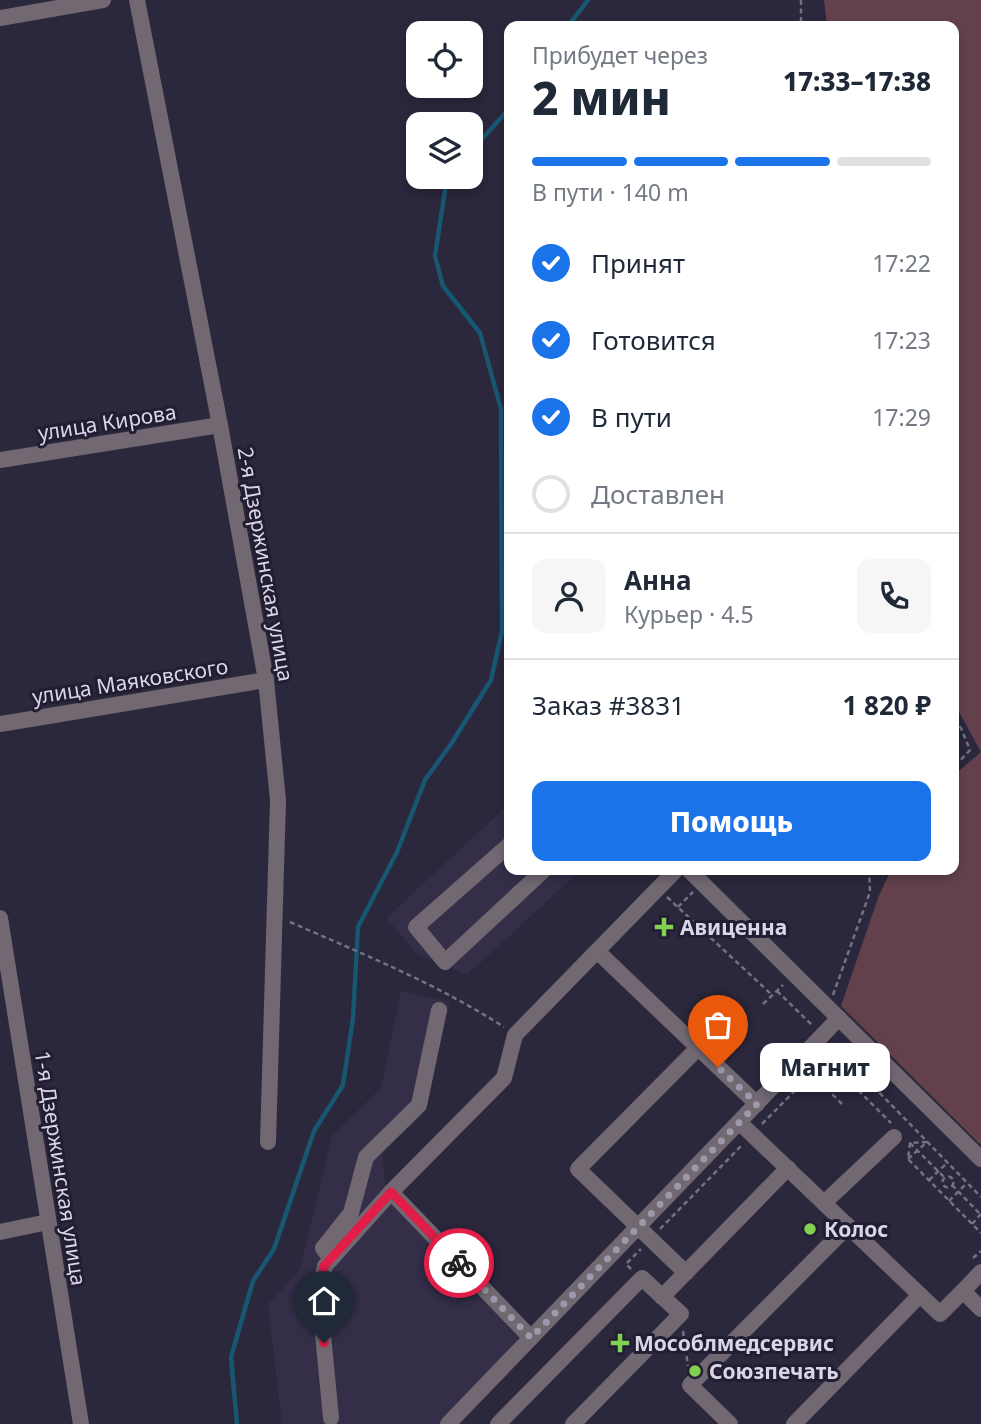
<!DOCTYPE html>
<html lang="ru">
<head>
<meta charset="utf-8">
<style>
	body { margin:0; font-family:"Noto Sans",sans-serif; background:#f6f6f7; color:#1f2937; height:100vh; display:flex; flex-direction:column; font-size:26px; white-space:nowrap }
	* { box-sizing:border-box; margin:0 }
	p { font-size:23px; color:#747a83 }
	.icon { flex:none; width:38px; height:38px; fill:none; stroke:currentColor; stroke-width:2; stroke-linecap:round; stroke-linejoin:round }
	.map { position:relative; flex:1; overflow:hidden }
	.sheet { position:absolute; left:504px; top:21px; width:455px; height:854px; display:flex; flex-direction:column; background:#fff; border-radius:14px; box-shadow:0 4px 10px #0003 }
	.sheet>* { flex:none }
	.controls { position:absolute; left:406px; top:21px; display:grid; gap:14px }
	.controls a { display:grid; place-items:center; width:77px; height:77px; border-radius:14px; background:#fff; box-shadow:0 4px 10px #0003; font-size:35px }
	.pin { position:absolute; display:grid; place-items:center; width:60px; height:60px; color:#fff; margin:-72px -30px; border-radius:50% 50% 50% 0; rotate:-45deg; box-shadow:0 0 7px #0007 }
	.pin .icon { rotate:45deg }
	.courier { position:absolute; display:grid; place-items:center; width:70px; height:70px; margin:-35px; border:5px solid #e11d48; border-radius:50%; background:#fff; color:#222; box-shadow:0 2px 9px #0007 }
	.bubble { position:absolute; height:49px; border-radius:14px; background:#fff; box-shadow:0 4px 10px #0003; font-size:23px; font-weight:800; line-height:49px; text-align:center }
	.headline em { font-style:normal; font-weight:800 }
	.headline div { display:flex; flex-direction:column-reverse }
	.headline { display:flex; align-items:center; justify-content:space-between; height:119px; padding:0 28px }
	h1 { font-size:46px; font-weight:800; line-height:52px }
	.bar { display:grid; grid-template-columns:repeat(4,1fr); gap:10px 7px; align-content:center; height:84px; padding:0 28px }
	.bar i { height:9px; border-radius:5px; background:#e0e1e3 }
	.bar .active { background:#1a73e8 }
	.bar p { grid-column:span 4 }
	.line { display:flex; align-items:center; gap:18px; padding:0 28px; border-top:2px solid #e0e1e3 }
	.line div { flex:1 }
	.round { display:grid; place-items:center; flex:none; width:74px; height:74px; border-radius:14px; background:#f6f6f7 }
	ol { padding:0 28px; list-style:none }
	li { display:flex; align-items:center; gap:21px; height:77px }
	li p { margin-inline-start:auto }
	li .icon { padding:7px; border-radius:50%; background:#1a73e8; color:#fff; stroke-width:4 }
	li:last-child { color:#747a83 }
	li i { width:38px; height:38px; border:4px solid #e0e1e3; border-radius:50% }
	.button { display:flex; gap:14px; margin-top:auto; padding:14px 28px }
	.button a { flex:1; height:80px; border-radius:14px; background:#1a73e8; color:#fff; font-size:28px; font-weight:800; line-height:80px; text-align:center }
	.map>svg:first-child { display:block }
</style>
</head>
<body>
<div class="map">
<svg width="981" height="1424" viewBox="0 0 981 1424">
	<rect width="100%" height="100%" fill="#2b273c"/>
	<g fill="#342e49">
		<path d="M509 804V870H581L467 975 417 954 386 918Z"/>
		<path d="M401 991 450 1002 425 1112 382 1153 386 1193 523 1337 438 1424H282L268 1304 300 1270 332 1136 381 1088Z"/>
	</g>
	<path fill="#62414d" d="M824 0H981V1145L841 1006 878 898 891 870H954V775L981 752 954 703V26H827Z"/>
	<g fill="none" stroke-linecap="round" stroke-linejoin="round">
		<g stroke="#185771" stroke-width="4.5">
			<path d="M568 26 588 0"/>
			<path d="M471 151 509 109"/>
			<path d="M237 1424 231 1357 253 1281 274 1249 314 1131 343 1085 353 1018 358 927 397 852 425 780 451 744 491 680 502 631 501 409 480 333 443 286 435 256 447 177"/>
		</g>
		<g stroke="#747183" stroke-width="2.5" stroke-dasharray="5 3.5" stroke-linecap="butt">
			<path d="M801 0V26"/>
			<path d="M954 720 961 728 970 750 954 767"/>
			<path d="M667 897 772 995"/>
			<path d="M678 907 693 892"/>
			<path d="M290 922C363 954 437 984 504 1027"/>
			<path d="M777 991 812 1025"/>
			<path d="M833 995 870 892 869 870"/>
			<path d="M763 1004 783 985"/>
			<path d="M832 1044 981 1197"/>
			<path d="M847 1061V1079L891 1123"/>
			<path d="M842 1104 833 1095 847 1079 868 1082"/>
			<path d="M762 1124 836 1049"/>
			<path d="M910 1143 945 1178"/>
			<path d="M908 1159 927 1142 910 1143 908 1159 981 1233"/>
			<circle cx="948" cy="1182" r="5.5"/>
			<path d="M929 1180 947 1163"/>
			<path d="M952 1185 981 1215"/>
			<path d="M949 1201 967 1183"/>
			<path d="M972 1224 981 1214"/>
			<path d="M660 1229 743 1144"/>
			<path d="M973 1258 981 1251"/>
			<path d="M631 1269 626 1264 641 1249"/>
			<path d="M683 1331 688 1366"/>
		</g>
		<g stroke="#716871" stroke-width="16">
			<path d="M137 0 220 425 266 680 278 800 268 1142"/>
			<path d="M0 18 103 0"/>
			<path d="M0 460 220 425"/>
			<path d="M0 724 266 680"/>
			<path d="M509 845 416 927 445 962 544 870"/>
			<path d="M689 870 981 1159"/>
			<path d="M0 918 81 1424"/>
			<path d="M597 951 757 1104"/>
			<path d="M739 1122 940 1314 963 1291"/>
			<path d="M824 1203 894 1137"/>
			<path d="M0 1232 48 1222"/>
			<path d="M331 1259 323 1248 351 1213 366 1157 419 1105 439 1010"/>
			<path d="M981 1272 963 1291 981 1309"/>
			<path d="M686 1273 578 1169 698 1048"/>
			<path d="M662 1297 788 1168"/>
			<path d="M531 1338 391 1192 504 1078 515 1035 676 870"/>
			<path d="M331 1418 319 1293 325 1266 391 1192"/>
			<path d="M448 1424 839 1018"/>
			<path d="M498 1424 642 1278 681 1314 573 1424"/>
			<path d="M730 1424 690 1385 848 1226"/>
			<path d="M794 1424 920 1295"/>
		</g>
	</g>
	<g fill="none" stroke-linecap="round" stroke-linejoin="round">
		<path stroke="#9c99aa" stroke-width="7" stroke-dasharray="0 12.6" d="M459 1263 531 1338 757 1104 718 1067"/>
		<path stroke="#e11d48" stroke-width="9" d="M324 1343 319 1293 324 1266 391 1192 459 1263"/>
	</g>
	<g fill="#82d050" stroke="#221d32" stroke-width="2.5">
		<path d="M660.5 916.5h7v7h7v7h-7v7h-7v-7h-7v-7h7z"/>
		<circle cx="810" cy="1229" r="7"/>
		<path d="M616.5 1332.5h7v7h7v7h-7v7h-7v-7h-7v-7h7z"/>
		<circle cx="695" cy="1371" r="7"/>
	</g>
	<g text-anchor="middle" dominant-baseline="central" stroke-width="6" stroke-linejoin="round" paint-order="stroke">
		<g font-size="21" fill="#d9d7e5" stroke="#221d32">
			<text transform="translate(107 422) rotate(-9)">улица Кирова</text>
			<text transform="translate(266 564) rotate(80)">2-я Дзержинская улица</text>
			<text transform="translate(130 681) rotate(-9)">улица Маяковского</text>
			<text transform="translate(61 1168) rotate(81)">1-я Дзержинская улица</text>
		</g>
		<g font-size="21" font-weight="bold" fill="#d9d7e5" stroke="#221d32" text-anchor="start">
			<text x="680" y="927">Авиценна</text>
			<text x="824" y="1229">Колос</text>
			<text x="634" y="1343">Мособлмедсервис</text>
			<text x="709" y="1371">Союзпечать</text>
		</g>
	</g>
</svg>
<div class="controls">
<a><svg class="icon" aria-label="locate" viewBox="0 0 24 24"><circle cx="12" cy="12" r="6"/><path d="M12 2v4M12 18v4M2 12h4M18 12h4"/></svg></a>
<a><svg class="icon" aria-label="layers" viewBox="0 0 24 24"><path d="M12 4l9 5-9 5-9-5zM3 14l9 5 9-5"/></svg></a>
</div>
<div class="pin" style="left:718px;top:1067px;background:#ea580c"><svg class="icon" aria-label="bag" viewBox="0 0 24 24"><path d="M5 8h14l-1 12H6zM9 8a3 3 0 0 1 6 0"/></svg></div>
<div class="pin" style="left:324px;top:1343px;background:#1f2937"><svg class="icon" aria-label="home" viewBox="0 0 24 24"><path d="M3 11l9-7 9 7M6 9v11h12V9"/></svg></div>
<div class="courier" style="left:459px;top:1263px"><svg class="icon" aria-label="bike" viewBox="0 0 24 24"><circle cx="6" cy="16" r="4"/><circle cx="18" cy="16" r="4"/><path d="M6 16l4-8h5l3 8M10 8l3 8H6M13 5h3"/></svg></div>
<div class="bubble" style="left:760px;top:1043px;width:130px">Магнит</div>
<section class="sheet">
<div class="headline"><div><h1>2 мин</h1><p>Прибудет через</p></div><em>17:33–17:38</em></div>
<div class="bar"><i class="active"></i><i class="active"></i><i class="active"></i><i></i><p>В пути · 140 m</p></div>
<ol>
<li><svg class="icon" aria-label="check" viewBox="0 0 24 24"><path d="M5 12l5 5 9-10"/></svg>Принят<p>17:22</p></li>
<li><svg class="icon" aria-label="check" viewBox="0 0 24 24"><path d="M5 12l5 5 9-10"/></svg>Готовится<p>17:23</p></li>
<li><svg class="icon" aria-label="check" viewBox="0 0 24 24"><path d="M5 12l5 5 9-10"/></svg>В пути<p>17:29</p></li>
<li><i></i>Доставлен</li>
</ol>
<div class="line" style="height:126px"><a class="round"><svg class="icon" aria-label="person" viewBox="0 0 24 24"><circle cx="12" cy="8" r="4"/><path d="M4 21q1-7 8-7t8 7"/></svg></a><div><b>Анна</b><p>Курьер · 4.5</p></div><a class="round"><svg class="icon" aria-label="phone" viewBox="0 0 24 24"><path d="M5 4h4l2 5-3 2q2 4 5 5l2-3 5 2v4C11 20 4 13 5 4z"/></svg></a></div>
<div class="line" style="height:91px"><div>Заказ #3831</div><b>1 820 ₽</b></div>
<div class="button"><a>Помощь</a></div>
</section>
</div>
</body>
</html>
